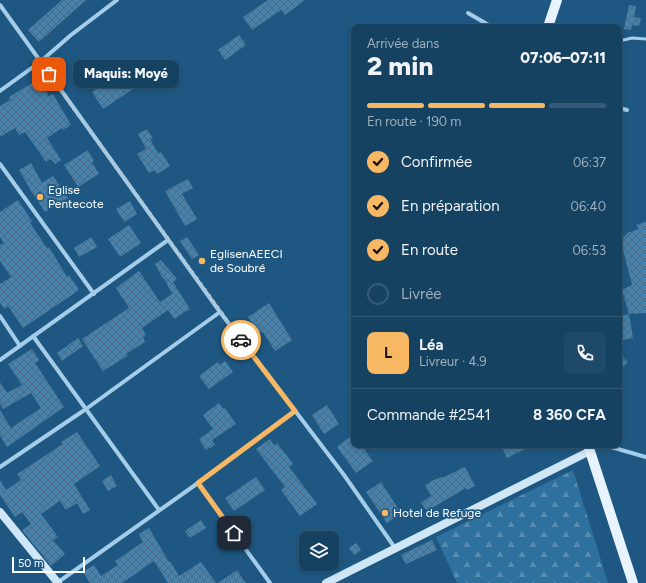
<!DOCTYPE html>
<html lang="fr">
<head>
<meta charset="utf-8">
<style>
	body { margin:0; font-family:Figtree,sans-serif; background:#1f4968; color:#f1f3f6; height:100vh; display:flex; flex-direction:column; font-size:15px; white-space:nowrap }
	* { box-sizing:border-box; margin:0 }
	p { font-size:13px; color:#9eb0be }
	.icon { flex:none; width:22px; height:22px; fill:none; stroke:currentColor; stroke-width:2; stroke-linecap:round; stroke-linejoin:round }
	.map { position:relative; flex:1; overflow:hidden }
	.details { position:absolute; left:351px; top:24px; width:271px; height:424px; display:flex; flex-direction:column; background:#164262; border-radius:8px; box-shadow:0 2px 6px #0003,0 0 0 1px #355b77 }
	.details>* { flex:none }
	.controls { position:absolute; left:299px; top:531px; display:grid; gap:8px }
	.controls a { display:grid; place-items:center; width:40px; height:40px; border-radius:8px; background:#164262; box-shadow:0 2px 6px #0003,0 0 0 1px #355b77; font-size:20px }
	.scale { position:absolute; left:12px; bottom:10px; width:73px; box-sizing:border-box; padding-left:4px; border:2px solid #fff; border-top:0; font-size:11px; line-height:14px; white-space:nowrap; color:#fff; -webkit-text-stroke:3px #1e5882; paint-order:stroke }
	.pin { position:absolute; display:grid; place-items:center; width:34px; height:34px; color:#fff; margin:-17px; border-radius:8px; box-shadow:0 2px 6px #0006 }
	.courier { position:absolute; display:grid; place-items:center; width:40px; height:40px; margin:-20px; border:3px solid #f8b763; border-radius:50%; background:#fff; color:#222; box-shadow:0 1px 5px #0007 }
	.bubble { position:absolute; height:28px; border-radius:8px; background:#164262; box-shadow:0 2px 6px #0003,0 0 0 1px #355b77; font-size:13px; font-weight:800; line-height:28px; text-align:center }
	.headline em { font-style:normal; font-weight:800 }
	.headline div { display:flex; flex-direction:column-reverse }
	.headline { display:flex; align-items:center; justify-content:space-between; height:68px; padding:0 16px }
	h1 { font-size:26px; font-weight:800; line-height:30px }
	.bar { display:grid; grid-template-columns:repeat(4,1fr); gap:6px 4px; align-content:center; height:48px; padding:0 16px }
	.bar i { height:5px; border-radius:3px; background:#355b77 }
	.bar .selected { background:#f8b763 }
	.bar p { grid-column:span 4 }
	.line { display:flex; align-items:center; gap:10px; padding:0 16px; border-top:1px solid #355b77 }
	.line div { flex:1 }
	.round { display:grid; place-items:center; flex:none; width:42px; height:42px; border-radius:8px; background:#1f4968 }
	ol { padding:0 16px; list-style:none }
	li { display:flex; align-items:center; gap:12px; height:44px }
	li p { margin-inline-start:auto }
	li .icon { padding:4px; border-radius:50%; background:#f8b763; color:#111; stroke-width:4 }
	li:last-child { color:#9eb0be }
	li i { width:22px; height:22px; border:2px solid #355b77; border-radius:50% }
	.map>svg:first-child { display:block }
</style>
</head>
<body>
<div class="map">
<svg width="646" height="583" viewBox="0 0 646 583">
	<defs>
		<pattern id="forest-firs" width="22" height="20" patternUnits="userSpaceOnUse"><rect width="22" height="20" fill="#2e719e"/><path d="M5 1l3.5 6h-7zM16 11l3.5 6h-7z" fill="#588db1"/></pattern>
		<pattern id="building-cross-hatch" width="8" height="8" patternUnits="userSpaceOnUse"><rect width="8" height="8" fill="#4682ab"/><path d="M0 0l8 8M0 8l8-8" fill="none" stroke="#496a80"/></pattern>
	</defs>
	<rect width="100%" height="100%" fill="#1e5882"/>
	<path fill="url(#forest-firs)" d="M573 470 608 583H457L436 537Z"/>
	<g fill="url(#building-cross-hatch)">
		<path d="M62 0H86L39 42 28 30Z"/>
		<path d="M268 0H305L285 15 281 10 252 30 243 17Z"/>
		<path d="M629 5 636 6 634 17 641 18 639 26 632 25 631 30 624 29Z"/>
		<path d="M239 35 246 45 225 60 218 50Z"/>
		<path d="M122 73 133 89 103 109 92 92Z"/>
		<path d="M39 79 49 96 53 94 71 125 63 130 62 128 47 138 61 160 55 164 51 159 46 162 25 132 19 135 15 128 0 137V106L10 100 9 97Z"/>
		<path d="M147 129 153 138 150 139 158 153 161 152 170 166 157 174 154 170 149 173 137 154 146 149 138 134Z"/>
		<path d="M88 150 94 161 92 162 99 174 78 187 64 165Z"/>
		<path d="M31 163 42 183 53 176 68 198 45 212 31 191 19 170Z"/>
		<path d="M188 179 193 188 182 194 197 219 185 226 165 191Z"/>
		<path d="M18 200 32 221 30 223 47 248 49 247 67 277 69 275 79 290 23 328 8 306 4 309 0 302V284L11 277 0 261V245L4 243 0 237V212Z"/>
		<path d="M130 201 137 214 124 222 116 209Z"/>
		<path d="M646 222V313L629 314 622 290 632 285 623 250H619V239L623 238 627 233 639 229 636 225Z"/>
		<path d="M129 225 141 243 120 257 108 239Z"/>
		<path d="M91 237 97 247 79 257 74 248Z"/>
		<path d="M187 237 199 255 192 259 180 241Z"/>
		<path d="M161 260 177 279 173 282 190 309 174 319 168 310 142 328 146 335 143 337 145 342 126 354 127 356 103 371 82 339 129 308 116 288 139 271 160 302 172 294 164 278 163 279 155 264Z"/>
		<path d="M269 303 292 340 275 351 263 332 259 334 248 317Z"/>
		<path d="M629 314 633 338 619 341V316Z"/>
		<path d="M78 338 83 346 62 361 57 353Z"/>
		<path d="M32 349 39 360 35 363 64 407 7 447 0 435V410L11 428 41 408 31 393 3 409 0 403V382L7 393 22 385 8 364Z"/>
		<path d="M619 353 628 362 619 371Z"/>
		<path d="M225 361 233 372 209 389 199 376 218 362 220 365Z"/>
		<path d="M219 403 223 409 225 408 236 424 212 440 215 445 206 450 199 439 213 429 203 415Z"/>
		<path d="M327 405 339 424 324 434 312 415Z"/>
		<path d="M77 432 100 466 74 484 90 510 83 514 77 503 66 510 60 501 41 514 58 537 53 540 65 554 51 566 22 530 31 524 22 512 15 517 0 495V480L6 490 21 480 17 474 63 444 61 442Z"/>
		<path d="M354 434V445H361L373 461 356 473 337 447Z"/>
		<path d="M270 439 274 445 277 443 293 464 289 467 317 504 300 516 281 490 285 487 256 449Z"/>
		<path d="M501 445H533L507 458Z"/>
		<path d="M465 467 475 486 467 490 466 488 427 511 421 503 431 496 425 485 434 480 441 477 442 478Z"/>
		<path d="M111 475 117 486 108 491 102 481Z"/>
		<path d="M256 477 265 490 234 511 225 498Z"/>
		<path d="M381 482 401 513 387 523 366 492Z"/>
		<path d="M201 520 206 528 190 538 185 531Z"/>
		<path d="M149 528 169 562 170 561 179 576 201 562 216 583H168L154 561 122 583H90L83 572 94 565 101 576 118 565 115 561 143 542 139 534Z"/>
		<path d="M432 540 437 550 406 564 401 555Z"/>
		<path d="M356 543 361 550 354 555 349 548Z"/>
		<path d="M237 570 246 583H218Z"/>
	</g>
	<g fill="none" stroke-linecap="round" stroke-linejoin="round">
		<path stroke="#a4cde9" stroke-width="3" d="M619 41 632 38 646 39"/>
		<g stroke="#a4cde9" stroke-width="4">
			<path d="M0 5 220 312 344 475 395 548"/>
			<path d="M468 13 492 27"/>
			<path d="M0 91 40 62 71 35 117 0"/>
			<path d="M619 108 627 110"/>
			<path d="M0 164 94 294"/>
			<path d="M0 316 20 346"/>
			<path d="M33 336 159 510"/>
			<path d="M0 360 168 240"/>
			<path d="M604 445 646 457"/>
			<path d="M0 467 86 409 220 312"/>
			<path d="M198 483 270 583"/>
			<path d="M57 583 198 483 295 411"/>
		</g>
		<g stroke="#cfe6f7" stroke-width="8">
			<path d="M0 512 58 583"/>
			<path d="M326 583 590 451"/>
		</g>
		<g stroke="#e7f3fe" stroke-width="10">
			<path d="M548 27 557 0"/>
			<path d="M588 445 633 583"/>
		</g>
	</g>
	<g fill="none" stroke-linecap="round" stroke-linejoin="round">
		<path stroke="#b0c5d3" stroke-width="4" stroke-dasharray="0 7.2" d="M49 74 241 340"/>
		<path stroke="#f8b763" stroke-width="5" d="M234 533 198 483 295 411 241 340"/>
	</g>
	<g fill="#f8b763" stroke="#1e5882" stroke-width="1.5">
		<circle cx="40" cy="197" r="4"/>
		<circle cx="202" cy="261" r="4"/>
		<circle cx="385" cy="513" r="4"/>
	</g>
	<g text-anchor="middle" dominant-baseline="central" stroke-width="3.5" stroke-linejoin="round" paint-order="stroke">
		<g font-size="12" fill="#fff" stroke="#1e5882" text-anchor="start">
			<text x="48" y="190">Eglise<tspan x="48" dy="14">Pentecote</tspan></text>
			<text x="210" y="254">EglisenAEECI<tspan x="210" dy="14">de Soubré</tspan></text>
			<text x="393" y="513">Hotel de Refuge</text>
		</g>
	</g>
</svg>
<div class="controls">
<a><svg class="icon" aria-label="layers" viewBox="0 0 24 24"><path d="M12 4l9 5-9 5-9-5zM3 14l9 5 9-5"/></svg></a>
</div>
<div class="scale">50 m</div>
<div class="pin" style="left:49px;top:74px;background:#ea580c"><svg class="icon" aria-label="bag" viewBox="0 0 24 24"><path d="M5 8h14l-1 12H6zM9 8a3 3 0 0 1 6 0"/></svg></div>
<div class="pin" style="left:234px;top:533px;background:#1f2937"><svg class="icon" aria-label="home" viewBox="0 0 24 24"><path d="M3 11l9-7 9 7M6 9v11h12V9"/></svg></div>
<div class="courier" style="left:241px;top:340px"><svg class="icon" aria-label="car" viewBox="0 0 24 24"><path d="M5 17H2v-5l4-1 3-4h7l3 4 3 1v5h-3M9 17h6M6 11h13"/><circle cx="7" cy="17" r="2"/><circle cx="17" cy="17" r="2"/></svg></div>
<div class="bubble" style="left:73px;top:60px;width:106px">Maquis: Moyé</div>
<section class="details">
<div class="headline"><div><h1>2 min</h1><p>Arrivée dans</p></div><em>07:06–07:11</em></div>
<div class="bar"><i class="selected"></i><i class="selected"></i><i class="selected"></i><i></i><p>En route · 190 m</p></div>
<ol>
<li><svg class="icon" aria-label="check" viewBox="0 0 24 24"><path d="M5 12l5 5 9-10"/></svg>Confirmée<p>06:37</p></li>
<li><svg class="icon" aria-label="check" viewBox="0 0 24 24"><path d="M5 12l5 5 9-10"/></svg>En préparation<p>06:40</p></li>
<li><svg class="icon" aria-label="check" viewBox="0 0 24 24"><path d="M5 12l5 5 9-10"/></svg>En route<p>06:53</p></li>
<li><i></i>Livrée</li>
</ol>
<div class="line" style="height:72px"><b class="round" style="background:#f8b763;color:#111">L</b><div><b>Léa</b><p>Livreur · 4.9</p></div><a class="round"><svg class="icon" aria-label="phone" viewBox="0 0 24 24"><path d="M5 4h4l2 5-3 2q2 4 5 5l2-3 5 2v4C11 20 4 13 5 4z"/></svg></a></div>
<div class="line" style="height:52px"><div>Commande #2541</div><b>8 360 CFA</b></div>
</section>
</div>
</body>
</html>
